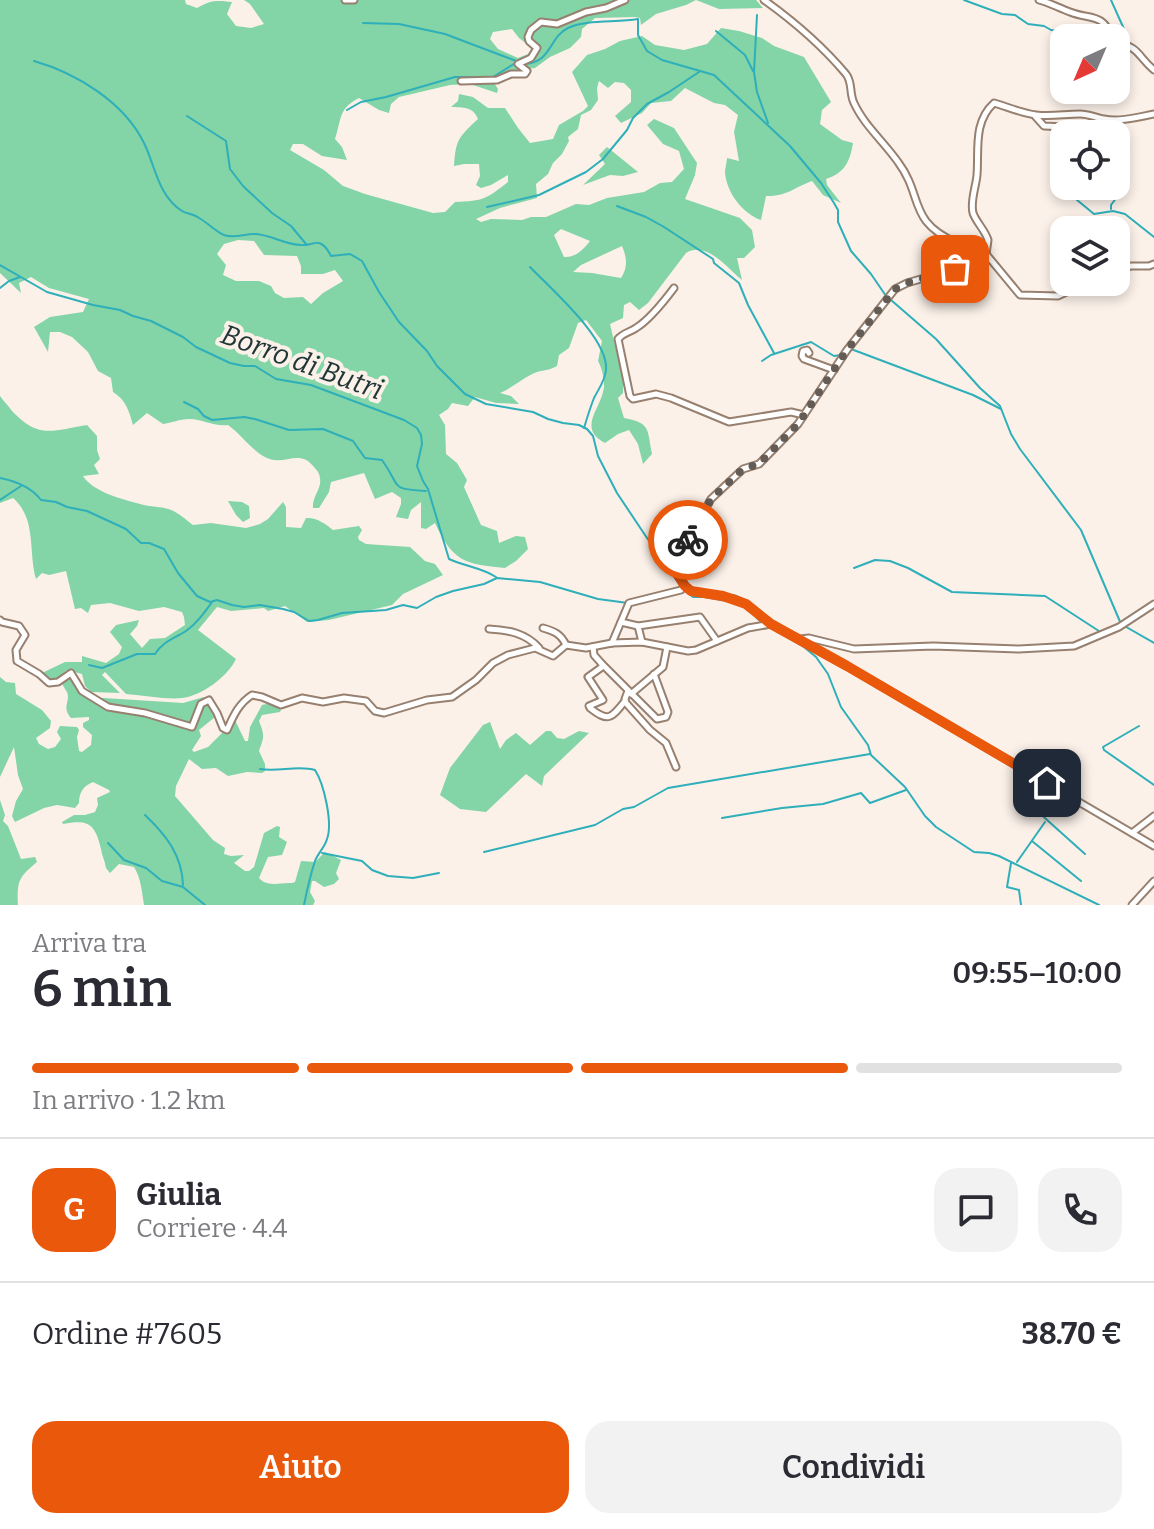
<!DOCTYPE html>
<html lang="it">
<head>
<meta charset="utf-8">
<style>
	body { margin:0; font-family:Bitter,serif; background:#f2f2f3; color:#2b2b33; height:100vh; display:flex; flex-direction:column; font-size:30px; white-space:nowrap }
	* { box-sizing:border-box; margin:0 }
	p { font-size:26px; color:#7c7c81 }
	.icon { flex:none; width:44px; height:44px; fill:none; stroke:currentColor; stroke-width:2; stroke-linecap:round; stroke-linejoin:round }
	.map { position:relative; height:905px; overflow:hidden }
	.side { display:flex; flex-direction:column; background:#fff; flex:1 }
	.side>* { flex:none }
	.needle { width:52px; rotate:224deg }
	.controls { position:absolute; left:1050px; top:24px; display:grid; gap:16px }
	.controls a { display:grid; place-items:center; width:80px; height:80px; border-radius:16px; background:#fff; box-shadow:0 4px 12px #0003; font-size:40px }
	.pin { position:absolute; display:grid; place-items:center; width:68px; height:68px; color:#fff; margin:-34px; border-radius:16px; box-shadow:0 4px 12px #0006 }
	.courier { position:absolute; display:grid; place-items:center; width:80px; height:80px; margin:-40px; border:6px solid #ea580c; border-radius:50%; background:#fff; color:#222; box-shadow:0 2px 10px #0007 }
	.overview em { font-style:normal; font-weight:600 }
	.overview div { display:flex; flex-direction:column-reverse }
	.overview { display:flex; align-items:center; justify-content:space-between; height:136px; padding:0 32px }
	h1 { font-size:52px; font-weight:600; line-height:60px }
	.bar { display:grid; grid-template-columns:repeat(4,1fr); gap:12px 8px; align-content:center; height:96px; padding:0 32px }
	.bar i { height:10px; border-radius:6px; background:#e1e1e2 }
	.bar .current { background:#ea580c }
	.bar p { grid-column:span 4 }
	.line { display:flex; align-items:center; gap:20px; padding:0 32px; border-top:2px solid #e1e1e2 }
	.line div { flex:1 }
	.round { display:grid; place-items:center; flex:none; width:84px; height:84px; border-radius:24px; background:#f2f2f3 }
	.primary-button { display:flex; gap:16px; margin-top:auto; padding:16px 32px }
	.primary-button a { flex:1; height:92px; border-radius:24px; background:#ea580c; color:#fff; font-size:32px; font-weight:600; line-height:92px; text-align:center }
	.primary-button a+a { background:#f2f2f3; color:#2b2b33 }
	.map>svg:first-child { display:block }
</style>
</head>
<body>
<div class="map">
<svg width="1154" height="905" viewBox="0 0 1154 905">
	<rect width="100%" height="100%" fill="#fbf1e9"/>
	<g fill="#83d4a7" fill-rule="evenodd">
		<path d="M0 0H185L186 4 197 8C211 0 216 0 232 2L227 14 236 26 251 28 264 24 250 4 244 0H756L763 8 719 9 696 0 686 5 656 14 641 25 640 18 635 17 595 18 582 29 581 37 570 48 550 57 535 68 510 71 491 78 498 89 497 93 470 84 450 85 399 97 391 104 389 113 379 110 359 98C338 109 342 118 335 139L342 147 347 160 322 156 303 144H293L290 150 324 170 343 186 365 194 433 213 445 212 455 202C484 201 486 199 508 182V175L491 185 481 188 476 185 480 176 479 164H464L454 166C456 139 458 138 478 119 473 106 463 108 451 107L458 101 459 94 473 97 488 108H505L518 128 530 143 553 139 559 125 583 111 588 106 572 72 587 55 605 49 620 41 642 36 655 45 684 50 707 44 721 28 739 31 762 38 774 46 804 57 831 102 822 110 820 124 842 140 853 143C850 161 845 173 826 179L827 185 841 203 823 195 812 181C793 188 788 196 766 196L761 220C743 214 726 192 725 172 725 171 727 160 727 158L739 161 734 132 738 115 725 105 714 103 685 88 671 101 651 103 642 113 621 123 615 116 631 102V90L624 83 615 82 608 88 599 81 597 88 598 100 591 110 581 115 578 129 568 137 569 141 562 154 553 163 548 174 536 184 537 198 500 208 476 219 481 222 491 219 522 220 531 217H546L576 204 589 205 607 198 644 192 660 183 672 182 684 169 679 151 663 144 647 125 654 119 674 128 697 163 695 175 685 199 740 218 752 230 755 247 744 258H737L742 280C727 268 706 240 686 253L648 303 639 310 630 302 624 305 623 318 610 324 623 380V393L618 398 624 418C651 423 647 429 652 454L643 464 638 444 629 430 618 434 605 443C578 429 599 410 603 392 606 383 602 368 598 361L602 341 586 320 578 323 569 348 559 355 557 366C550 370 545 370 537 372 524 377 512 388 500 393L511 396 519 404 496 403 475 397 468 406 452 403 448 409 439 415 445 425 446 454 457 463 467 480 464 487 481 525 497 531 499 543 516 536 525 537 528 549 516 561 505 568C465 564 453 562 435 523L426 529 421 528V502L411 510 408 519 396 517 401 504V498L392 492 375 499 364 473 331 482 329 492 319 508H313C312 496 322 489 320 478 319 472 318 472 314 467 300 448 284 466 267 458 252 451 242 435 228 425 214 427 203 419 189 419 180 419 171 423 163 424L147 413 133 425C129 411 126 400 113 392L111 378 98 371 88 352 72 337 60 332H50L48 352 34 327 50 317 83 312 89 299 49 288 31 277 19 283 21 293 0 273ZM512 29 519 38 532 48 528 54 518 58 498 49 490 39 493 32ZM561 229 590 241C584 249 575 258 564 257L554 235ZM238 240 254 241 264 255 297 256 301 266V274H323L335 270 343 281 323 293 311 304 303 297 284 298 275 293 271 286 259 281H236L223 275 226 265 217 254 224 244ZM622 246C627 258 628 267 621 278L592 273 573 272 581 265Z"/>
		<path d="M607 147 638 172 623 176 610 175 583 185 605 164 599 155Z"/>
		<path d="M0 396C4 402 8 405 12 411 39 439 51 431 87 425L97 436V450L100 459 94 465 99 474 83 476C93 492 122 499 140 504 150 507 161 506 171 510 179 513 186 520 193 525L211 523 246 528 260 524 268 519 283 502 286 507V527L301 528 306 518C316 517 326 524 333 530L359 526 362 530 358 537 359 540 366 544 410 547 425 561 435 564 443 575 403 594 392 605 329 620 307 622 285 606 268 611 264 608 231 611 217 607 198 630 236 659C228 676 202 696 182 698 169 700 140 695 126 694L105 672 102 675 120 693 91 692 85 686 82 674 67 670C55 680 56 685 42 673L65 662H82V656L106 663 119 654 122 647 110 632 116 625 139 620 137 626 130 634 142 648 150 639 165 638 185 625 184 617 182 612 164 607 139 611 110 603 91 605 88 613 81 608 75 609 66 571 49 575 42 573 36 579C28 551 37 519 13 498L0 503Z"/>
		<path d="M228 501 242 502 249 506 250 518 243 522 236 515Z"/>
		<path d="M0 677 6 682 15 683 16 694 42 710 51 721 50 728 36 738 39 744 48 749 55 747 61 739 57 732 60 726 77 727 79 730 77 737 79 751 82 752 91 745 92 735 83 727V723L89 720V717L71 718C61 706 71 702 67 692 65 689 63 686 62 683L70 677 80 691 88 697 183 703 204 697 213 711 215 717 199 730 201 736 192 750 194 752 208 747 223 732H229L235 720 245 741H248L250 727 262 705C269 703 276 704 281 710L280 712 262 715 259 721C265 736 264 737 259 751L265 764V771L262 773 247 772 228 776 216 768 202 769 189 759 176 786 175 796 213 840 225 848 224 854 231 856 244 855 234 863 245 871H249L254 867 264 833 277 826 280 827 279 837 287 842 282 855 268 857 259 878C268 888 281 882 292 883L295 882 301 861 315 862 325 852 341 860 336 873 339 879 334 884 324 887 315 881H312L310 892 315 901 313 905H144C142 892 141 878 134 867L119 864 110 873 106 868C105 861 102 856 101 849 95 823 88 819 63 824L62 822 74 815H85L95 812 98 805 97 798 110 792 109 790 93 782C83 786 79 793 79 803L75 808 57 805 44 808 15 822 12 816 16 801 23 789 18 775 14 747 0 777Z"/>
		<path d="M490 722 500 749 506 740 516 733 530 745 546 731H551L557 738 564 739 579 731 589 733 544 776 542 786 526 774 486 812 460 809 440 795 450 768 483 725Z"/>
		<path d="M0 800 5 815 3 821 8 826 21 859 35 857 37 862C18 878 17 881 18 905H0Z"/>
	</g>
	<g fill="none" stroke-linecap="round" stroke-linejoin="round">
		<g stroke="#2eafb9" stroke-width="2">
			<path d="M964 0 1002 14 1015 15 1028 24 1044 26 1051 30 1068 32 1077 38"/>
			<path d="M1111 0 1124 29 1116 41"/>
			<path d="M757 15 754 72 757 92 768 123"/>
			<path d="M363 23 399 24 445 34 519 62"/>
			<path d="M716 31 745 55 753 71"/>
			<path d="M1116 46 1127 48"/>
			<path d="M34 61C76 73 124 102 144 143 155 165 158 196 182 211 187 214 194 214 199 218 208 223 215 231 224 235 235 239 243 234 254 234 270 234 285 245 301 245 307 246 314 242 319 243 326 245 328 251 331 256L350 254 362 261 379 292 399 322 427 351 437 366 465 394 486 404 533 412 548 419 563 423 579 425 587 429 593 436 598 456 617 493 645 535 681 586"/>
			<path d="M1143 62 1154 73"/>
			<path d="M525 64C552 62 549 37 568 28 587 19 616 23 638 19V35L647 51 662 60 714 75 790 146 821 183 834 203 838 210V222L851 251 871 274 886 296"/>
			<path d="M347 110 361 102 386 97 455 77H493L517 62"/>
			<path d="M187 116 226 141 230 169 243 186 272 213 291 226 306 244"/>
			<path d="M1055 168 1064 182"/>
			<path d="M1066 186 1071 195 1094 214 1113 211 1125 214 1154 237"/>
			<path d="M1104 186 1117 197 1111 205V209"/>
			<path d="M617 206 646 217 664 227 713 259 714 263 739 283 748 305 774 353"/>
			<path d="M487 207 539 195 586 172 603 159 627 130 633 118 647 104 669 92 699 72"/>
			<path d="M0 265 47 292 93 305 120 310 133 316 151 321 183 337 196 347 230 363 244 366H255L276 379 311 385 404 420 417 428 421 435 422 444 417 466 423 481 428 489 449 559C464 566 483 568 496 577"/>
			<path d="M530 267C551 289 609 339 606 370 605 381 599 388 594 398 590 408 587 418 584 428"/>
			<path d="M0 288 9 281 20 277"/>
			<path d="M891 300 936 339 980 388 1000 406 1011 434 1020 449 1081 530 1121 624 1154 643"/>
			<path d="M851 349 973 395 1001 409"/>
			<path d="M762 361 771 355 811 342 834 356 841 355"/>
			<path d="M184 402 198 409 204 416 212 420 244 417 255 419 289 430 323 429 353 441 365 458 382 460C402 488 389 489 426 491"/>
			<path d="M0 478C15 481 32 488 41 500L56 502 67 507 87 511 126 529 141 543H149L164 549 178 573 197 596 210 602 217 600 232 605 244 607 260 605 283 609 294 612 309 621 318 620 342 613 386 610 403 605 417 608 436 597 453 591 484 584 497 578 540 582 598 599 628 603"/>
			<path d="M0 500 21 486"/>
			<path d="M854 568 875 560 890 561 908 568 952 592 1045 596 1102 633"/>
			<path d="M685 591 693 597H712"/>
			<path d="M734 601 747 608 763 624"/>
			<path d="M769 627 804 647 816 657 828 674 841 707 868 745 871 755 905 787 925 816 936 827 974 852 989 853 999 856 1099 905"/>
			<path d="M89 665 102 668 137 654H155C162 642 175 638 186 631 197 623 204 613 212 602"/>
			<path d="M1139 726 1103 747 1104 750 1154 785"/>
			<path d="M260 769C278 772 299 765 315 770 324 784 333 823 327 839 325 847 318 853 315 861 310 876 307 890 304 905"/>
			<path d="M1027 802 1085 854"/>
			<path d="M145 815C166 835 182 855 183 885"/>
			<path d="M722 818 782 808 823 804 861 793 870 803 906 790"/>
			<path d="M1032 841 1081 881"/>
			<path d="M108 843 124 860 146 868 162 881 183 887 205 905"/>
			<path d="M484 852 595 825 623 809 634 807 668 788 870 754"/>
			<path d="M322 853 362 861 372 870 388 876 413 878 439 873"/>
			<path d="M1017 862 1045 822"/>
			<path d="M1011 863 1007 887 1019 890 1021 905"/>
		</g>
		<g stroke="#97806f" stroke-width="9">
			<g id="minor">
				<path d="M345 0H354"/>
				<path d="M764 0C792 20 824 48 846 74 853 83 849 93 854 103 864 125 884 142 898 162 924 197 907 221 957 243 967 247 976 252 986 254"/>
				<path d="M1039 0C1050 3 1059 8 1070 12 1090 20 1103 12 1112 38"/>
				<path d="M1116 42C1141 48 1137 56 1154 70"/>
				<path d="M461 81 497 80 511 74H525L527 71 518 64 531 58 537 48 529 41 528 37 531 30 541 22 557 24 586 12 606 8 625 0"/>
				<path d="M1035 116 1044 126 1086 128 1100 133 1105 127 1106 120"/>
				<path d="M986 254 988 240C985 230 976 222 973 213 970 201 976 187 977 175 979 150 973 122 994 103 1008 107 1021 113 1036 115 1051 117 1065 114 1080 114 1089 114 1096 118 1104 119 1121 122 1138 117 1154 114"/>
				<path d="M986 254 1020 295 1058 296 1088 282"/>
				<path d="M1116 271 1131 266H1149L1154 264"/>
				<path d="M674 288C665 300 649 320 636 328 629 333 624 332 618 339L630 396 633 399 656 394 671 398 729 422 791 412 804 415"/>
				<path d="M809 353 807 350 803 351 802 356 804 359 834 370"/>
				<path d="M0 620 2 622 19 626 25 635 16 650 17 661 39 674 49 683 58 682 71 673 82 691 108 707 145 713 192 727 201 704 209 700 217 713 223 728 227 730C233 717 238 704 252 695L262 697 281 705 302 698 323 702 344 698 366 701 375 711 384 713 427 700 452 697 476 680 493 663 508 655 535 648 553 656 566 645 586 648 612 643 642 642 688 651 696 650 748 628 771 624 847 666 1154 846"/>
				<path d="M621 622 638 626 700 617 717 641"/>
				<path d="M770 623 746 604 735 599 691 591 685 586 672 566 673 562 690 537 711 499 743 469 759 464 798 424 847 350 895 289 907 283 955 269 979 253"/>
				<path d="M638 626 642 642"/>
				<path d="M543 628C554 631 561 634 566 645"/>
				<path d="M489 629C508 630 526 633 539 648"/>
				<path d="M800 639 809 638 854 649 933 646 1019 649 1074 646 1119 627 1154 604"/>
				<path d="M612 643 629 603 681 590 684 586"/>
				<path d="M593 647 594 655 602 664V667L588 677 603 700 589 706 590 708C608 722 611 719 625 701"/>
				<path d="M602 664 657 719 666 717 668 712 654 674"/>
				<path d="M628 691 625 699 626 703 650 730 666 743 676 767"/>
				<path d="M631 694 663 667 667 647"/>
				<path d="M1132 833 1154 816"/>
				<path d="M1132 905 1154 881"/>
			</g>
		</g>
		<use href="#minor" stroke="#fff" stroke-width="5"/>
	</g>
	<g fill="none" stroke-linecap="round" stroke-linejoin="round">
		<path stroke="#655c55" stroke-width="8" stroke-dasharray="0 14.4" d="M688 540 711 499 743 469 759 464 798 424 847 350 895 289 907 283 955 269"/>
		<path stroke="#ea580c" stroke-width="10" d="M688 540 672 566 685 586 691 591 723 596 746 604 771 624 847 666 1047 783"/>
	</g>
	<g text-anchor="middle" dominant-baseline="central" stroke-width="8" stroke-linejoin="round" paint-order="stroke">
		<g font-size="28" font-style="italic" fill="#1f3536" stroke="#fbf1e9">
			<text transform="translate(302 362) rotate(20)">Borro di Butri</text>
		</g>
	</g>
</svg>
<div class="controls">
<a><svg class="needle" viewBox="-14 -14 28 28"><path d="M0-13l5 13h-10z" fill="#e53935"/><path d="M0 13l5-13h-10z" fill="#7c7c81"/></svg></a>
<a><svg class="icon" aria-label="locate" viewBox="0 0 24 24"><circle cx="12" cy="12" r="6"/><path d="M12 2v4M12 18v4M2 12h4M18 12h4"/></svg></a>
<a><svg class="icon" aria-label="layers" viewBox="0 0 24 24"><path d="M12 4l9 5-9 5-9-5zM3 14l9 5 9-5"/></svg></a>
</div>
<div class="pin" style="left:955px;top:269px;background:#ea580c"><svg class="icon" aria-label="bag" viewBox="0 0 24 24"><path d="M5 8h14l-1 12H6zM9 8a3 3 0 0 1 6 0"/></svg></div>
<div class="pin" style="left:1047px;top:783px;background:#1f2937"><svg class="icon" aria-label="home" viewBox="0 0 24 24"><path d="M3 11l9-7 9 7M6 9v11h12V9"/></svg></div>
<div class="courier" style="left:688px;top:540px"><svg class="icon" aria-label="bike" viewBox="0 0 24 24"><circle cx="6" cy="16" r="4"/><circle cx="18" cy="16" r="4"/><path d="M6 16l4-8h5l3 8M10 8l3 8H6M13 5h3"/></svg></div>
</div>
<section class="side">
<div class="overview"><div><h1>6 min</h1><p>Arriva tra</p></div><em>09:55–10:00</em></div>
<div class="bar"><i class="current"></i><i class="current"></i><i class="current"></i><i></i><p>In arrivo · 1.2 km</p></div>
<div class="line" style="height:144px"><b class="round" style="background:#ea580c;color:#fff">G</b><div><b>Giulia</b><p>Corriere · 4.4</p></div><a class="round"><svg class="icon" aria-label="chat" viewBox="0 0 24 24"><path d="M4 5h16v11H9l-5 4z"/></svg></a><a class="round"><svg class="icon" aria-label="phone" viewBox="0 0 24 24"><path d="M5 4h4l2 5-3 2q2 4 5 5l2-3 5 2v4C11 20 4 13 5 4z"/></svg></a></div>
<div class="line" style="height:104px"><div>Ordine #7605</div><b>38.70 €</b></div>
<div class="primary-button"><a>Aiuto</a><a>Condividi</a></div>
</section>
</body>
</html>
